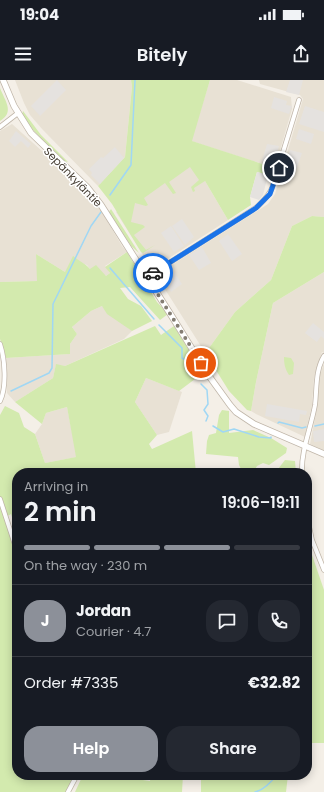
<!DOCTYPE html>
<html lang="en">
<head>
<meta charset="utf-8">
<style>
	body { margin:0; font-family:Poppins,sans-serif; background:#242831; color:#f1f3f6; height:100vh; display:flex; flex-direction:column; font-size:15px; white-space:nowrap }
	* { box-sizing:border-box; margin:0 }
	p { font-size:13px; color:#9ea1a6 }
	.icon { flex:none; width:22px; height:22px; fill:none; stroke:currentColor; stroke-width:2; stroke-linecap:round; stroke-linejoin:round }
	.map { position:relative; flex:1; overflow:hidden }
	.sheet { position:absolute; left:12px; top:388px; width:300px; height:312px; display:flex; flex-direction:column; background:#171b24; border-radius:16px; box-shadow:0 2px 10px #0003 }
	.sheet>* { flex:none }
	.pin { position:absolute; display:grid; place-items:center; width:34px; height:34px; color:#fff; margin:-17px; border:2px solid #fff; border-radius:50%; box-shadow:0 1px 4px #0007 }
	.courier { position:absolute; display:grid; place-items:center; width:40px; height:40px; margin:-20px; border:3px solid #1a73e8; border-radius:50%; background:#fff; color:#222; box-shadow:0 1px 5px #0007 }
	.summary em { font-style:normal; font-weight:600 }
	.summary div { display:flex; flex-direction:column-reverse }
	.summary { display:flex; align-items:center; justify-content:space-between; height:68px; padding:0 12px }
	h1 { font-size:26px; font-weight:600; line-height:30px }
	.bar { display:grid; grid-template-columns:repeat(4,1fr); gap:6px 4px; align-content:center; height:48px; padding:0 12px }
	.bar i { height:5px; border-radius:3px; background:#363941 }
	.bar .active { background:#8c9099 }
	.bar p { grid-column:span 4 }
	.line { display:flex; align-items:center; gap:10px; padding:0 12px; border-top:1px solid #363941 }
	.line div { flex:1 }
	.round { display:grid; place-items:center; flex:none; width:42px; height:42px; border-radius:16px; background:#242831 }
	.action { display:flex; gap:8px; margin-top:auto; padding:8px 12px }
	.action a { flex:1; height:46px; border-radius:16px; background:#8c9099; color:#fff; font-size:16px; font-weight:600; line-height:46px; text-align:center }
	.action a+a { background:#242831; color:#f1f3f6 }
	.status { display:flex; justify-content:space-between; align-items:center; height:28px; padding:0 20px; background:#171b24; direction:ltr }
	.status svg { height:11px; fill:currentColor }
	header { display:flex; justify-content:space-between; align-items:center; height:52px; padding:0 12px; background:#171b24; font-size:18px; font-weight:600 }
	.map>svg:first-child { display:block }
</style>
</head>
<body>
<div class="status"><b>19:04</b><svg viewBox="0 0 49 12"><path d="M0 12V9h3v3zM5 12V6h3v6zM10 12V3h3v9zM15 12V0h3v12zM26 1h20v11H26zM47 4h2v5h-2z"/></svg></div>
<header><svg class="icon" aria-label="menu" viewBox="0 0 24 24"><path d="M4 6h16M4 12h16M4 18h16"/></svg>Bitely<svg class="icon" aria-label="share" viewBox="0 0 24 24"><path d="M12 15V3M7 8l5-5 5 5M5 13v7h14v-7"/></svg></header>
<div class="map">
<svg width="324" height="712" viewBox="0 0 324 712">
	<rect width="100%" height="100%" fill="#f4efe7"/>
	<g fill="#e8e1d4">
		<path d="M15 0H131L132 7 125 77 98 106 43 50 30 35 24 23Z"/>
		<path d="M210 0H237L291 17 292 29 275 88 191 61Z"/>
		<path d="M259 0H324V137L312 136 292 146 271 200 235 232 209 268 204 271 156 195 268 124 275 114 303 19 300 15 260 4Z"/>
		<path d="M12 44 53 81 97 124 122 166 127 172 105 186 110 193 106 196 90 189 87 185 81 183 65 192 36 174 38 201 0 202V51Z"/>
		<path d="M190 82 205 101 228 140 152 189 116 132Z"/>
		<path d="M324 192V273L322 272 314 298 312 325 305 357 256 334 251 331 256 302 273 223Z"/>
		<path d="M102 226 132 251 124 259 65 286 56 285 53 298 15 322 7 313 6 278 69 274 70 264 77 254 72 247 91 231Z"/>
		<path d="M324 283V371L310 364 317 328 318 301Z"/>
		<path d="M146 298 182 312 169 352 157 355 135 322Z"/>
		<path d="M67 327 77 377 45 383 35 354 42 344 46 333Z"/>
	</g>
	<g fill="#d3eaae">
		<path d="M131 0H210L192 61 275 88 272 96 257 92 250 117 251 125 228 140 205 101 194 108 195 111 193 112 191 107 199 100 190 87 169 102 176 113 173 114 165 103 144 118 148 125 146 126 135 123 131 142 143 145 145 147 134 155 146 170 155 165 143 173 141 172 112 124 98 106 125 77 132 7Z"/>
		<path d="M0 8C5 21 15 32 0 41Z"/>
		<path d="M23 31 41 55 68 82 64 81 33 50 22 35Z"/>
		<path d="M111 129 139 173 131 166 109 132Z"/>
		<path d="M312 136 324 137V192L273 223 256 302 251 331 247 330 229 311 204 271 209 268 235 232 271 200 292 146Z"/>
		<path d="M127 172 157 222 168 234 160 240 130 207 120 208 128 219 141 226 152 241 132 251 107 234 102 226 91 231 72 247 77 254 70 264V274L6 278 0 259V202L37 201 36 174 65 192 73 176C79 181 86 184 90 189L96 185 106 196 110 193 105 187Z"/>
		<path d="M155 246 161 255 174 246 203 293 179 311 146 298 135 322 157 355 149 364 152 369 192 351 196 393H17V454L11 434 6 437 17 470V695H77L68 712H0V335L5 326 19 333 24 347 35 354 45 383 76 377 67 327 46 333 42 344 15 322 53 298 56 284 65 286Z"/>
		<path d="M284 277 291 278 294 283 293 294 289 295C285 289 284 284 284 277Z"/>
		<path d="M222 330 229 331V353L253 350 271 358 287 368 286 373 269 385 263 383 257 386 253 393H243L239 385 238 377 206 374 207 361 209 355 216 353 219 335Z"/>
		<path d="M285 380 295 381 296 393H275Z"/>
		<path d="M311 472 324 510V663H307V474Z"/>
		<path d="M83 695H107L150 701 151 695H183L182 712H75Z"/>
		<path d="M201 695H288L286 712H201Z"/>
	</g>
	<g fill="#e5e2df">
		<path d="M57 0 66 10 40 36 31 26Z"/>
		<path d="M290 0H303L299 15 286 12Z"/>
		<path d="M274 17 287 21 286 25 292 26 289 34 271 28Z"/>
		<path d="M305 26 324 32V52L299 44Z"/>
		<path d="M299 49 314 54 311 64 296 59Z"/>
		<path d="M16 51 31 64 28 68 21 61 15 67 9 61Z"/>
		<path d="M267 64 279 66 274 83 262 81Z"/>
		<path d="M115 67 124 78 100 104 91 95 92 93 89 89 101 77 103 78Z"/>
		<path d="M290 70 302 73 296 90 285 85Z"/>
		<path d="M257 92 268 95 263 115 259 120 250 117Z"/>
		<path d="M182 139 194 157 185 165 172 146Z"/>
		<path d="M171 146 184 166 174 172 161 153Z"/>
		<path d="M228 154 242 174 232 181 219 161Z"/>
		<path d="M202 167 211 183 199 190 189 175Z"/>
		<path d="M171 188 182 204 171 212 160 195Z"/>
		<path d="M313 243 324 252V259L321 256 317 262 305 253Z"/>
		<path d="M267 324 307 331 306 335 300 334 299 342 265 336Z"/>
		<path d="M324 349V361L314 362 313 351Z"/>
	</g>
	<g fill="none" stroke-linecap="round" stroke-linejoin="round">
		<g stroke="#a0d7f4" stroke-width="1.5">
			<path d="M110 115 131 85 135 0"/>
			<path d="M110 188 154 239"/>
			<path d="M159 245 182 268V278L190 283 191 294 195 298"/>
			<path d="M201 304 207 310 208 324 204 330 208 336 206 341"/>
			<path d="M11 311 49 293 52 288 53 224 91 146 101 132"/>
			<path d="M278 343 279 342 302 348 306 347"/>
			<path d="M213 346 223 352 234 349 259 357 271 358V357"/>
			<path d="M315 346 324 344"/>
			<path d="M255 712C263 710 272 702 276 695"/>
		</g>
		<g stroke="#c0b6a9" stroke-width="5.5">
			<g id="minor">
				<path d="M0 47 18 33"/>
				<path d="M147 197 257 127C263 121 269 116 272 108L299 20"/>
				<path d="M0 264C5 279 7 307 0 321"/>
				<path d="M302 393C301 370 311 348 315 325 317 309 315 291 324 276"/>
				<path d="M0 419 17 471"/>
				<path d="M307 437 312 460 324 490"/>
				<path d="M68 712 77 695"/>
			</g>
		</g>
		<g stroke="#c0b6a9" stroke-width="7">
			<path id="tertiary" d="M3 0 14 26 31 53 87 107 101 125 171 235 209 296 230 325 236 332 254 344 324 374"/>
		</g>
		<use href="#minor" stroke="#fff" stroke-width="4"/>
		<use href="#tertiary" stroke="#fff" stroke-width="5.5"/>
	</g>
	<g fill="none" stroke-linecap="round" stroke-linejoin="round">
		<path stroke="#847d73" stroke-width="4" stroke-dasharray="0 7.2" d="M153 193 147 197 201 283"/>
		<path stroke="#1a73e8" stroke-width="5" d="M153 193 256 128 270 114 279 88"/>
	</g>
	<g text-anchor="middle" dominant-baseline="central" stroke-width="3" stroke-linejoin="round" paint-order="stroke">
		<g font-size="11" fill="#473f35" stroke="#fff">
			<text transform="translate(73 97) rotate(46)">Sepänkyläntie</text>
		</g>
	</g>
</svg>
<div class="pin" style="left:201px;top:283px;background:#ea580c"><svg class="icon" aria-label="bag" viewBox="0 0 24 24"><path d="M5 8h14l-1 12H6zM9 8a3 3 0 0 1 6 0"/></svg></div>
<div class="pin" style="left:279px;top:88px;background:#1f2937"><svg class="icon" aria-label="home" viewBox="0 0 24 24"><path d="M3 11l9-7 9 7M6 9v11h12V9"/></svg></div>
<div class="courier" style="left:153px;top:193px"><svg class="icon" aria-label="car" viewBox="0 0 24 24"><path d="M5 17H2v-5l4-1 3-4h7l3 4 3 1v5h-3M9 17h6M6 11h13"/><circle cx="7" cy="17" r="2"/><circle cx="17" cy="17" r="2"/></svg></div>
<section class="sheet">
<div class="summary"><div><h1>2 min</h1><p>Arriving in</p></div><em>19:06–19:11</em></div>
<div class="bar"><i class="active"></i><i class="active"></i><i class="active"></i><i></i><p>On the way · 230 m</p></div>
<div class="line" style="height:72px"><b class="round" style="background:#8c9099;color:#fff">J</b><div><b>Jordan</b><p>Courier · 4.7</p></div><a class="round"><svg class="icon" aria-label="chat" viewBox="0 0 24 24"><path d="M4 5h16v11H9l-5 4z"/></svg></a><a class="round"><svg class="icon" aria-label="phone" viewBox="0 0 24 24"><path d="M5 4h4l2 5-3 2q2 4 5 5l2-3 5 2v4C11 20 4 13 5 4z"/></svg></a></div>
<div class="line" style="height:52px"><div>Order #7335</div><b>€32.82</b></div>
<div class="action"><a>Help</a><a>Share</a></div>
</section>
</div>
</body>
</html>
